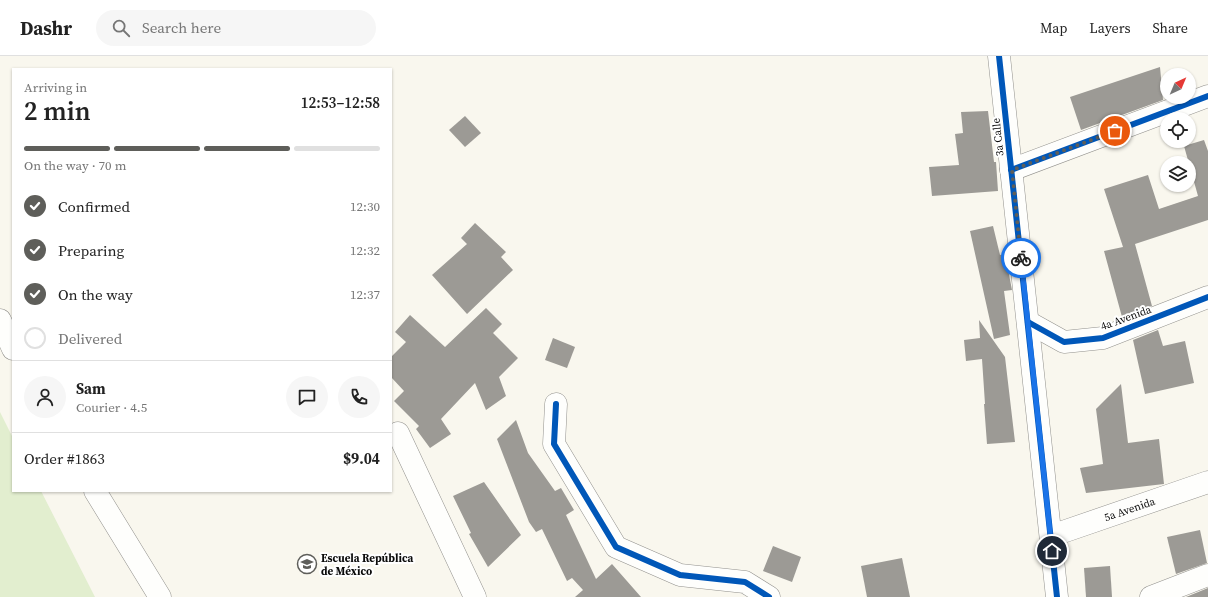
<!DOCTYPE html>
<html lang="en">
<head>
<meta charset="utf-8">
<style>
	body { margin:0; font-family:"Source Serif 4",serif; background:#f6f6f6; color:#222; height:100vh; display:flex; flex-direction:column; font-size:15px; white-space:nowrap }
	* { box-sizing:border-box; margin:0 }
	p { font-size:13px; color:#767676 }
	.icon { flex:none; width:22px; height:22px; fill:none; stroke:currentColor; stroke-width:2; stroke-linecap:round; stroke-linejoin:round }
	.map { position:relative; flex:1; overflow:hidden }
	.details { position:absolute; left:12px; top:12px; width:380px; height:424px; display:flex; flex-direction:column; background:#fff; border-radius:0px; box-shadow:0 1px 3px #0004 }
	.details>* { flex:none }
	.needle { width:26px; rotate:44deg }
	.controls { position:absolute; left:1160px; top:12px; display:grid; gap:8px }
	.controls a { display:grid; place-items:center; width:36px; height:36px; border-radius:50%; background:#fff; box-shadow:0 1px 3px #0004; font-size:20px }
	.pin { position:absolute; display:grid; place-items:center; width:34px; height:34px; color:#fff; margin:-17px; border:2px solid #fff; border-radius:50%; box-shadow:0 1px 4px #0007 }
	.courier { position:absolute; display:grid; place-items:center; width:40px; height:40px; margin:-20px; border:3px solid #1a73e8; border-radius:50%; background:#fff; color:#222; box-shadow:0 1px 5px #0007 }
	.overview em { font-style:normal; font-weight:600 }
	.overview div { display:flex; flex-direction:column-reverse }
	.overview { display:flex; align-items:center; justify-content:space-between; height:68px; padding:0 12px }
	h1 { font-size:26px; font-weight:600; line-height:30px }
	.bar { display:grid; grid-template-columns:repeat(4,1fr); gap:6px 4px; align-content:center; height:48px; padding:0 12px }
	.bar i { height:5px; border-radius:3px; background:#e0e0e0 }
	.bar .active { background:#5e5e5a }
	.bar p { grid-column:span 4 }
	.line { display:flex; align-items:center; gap:10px; padding:0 12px; border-top:1px solid #e0e0e0 }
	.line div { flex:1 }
	.round { display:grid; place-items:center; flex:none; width:42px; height:42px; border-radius:21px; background:#f6f6f6 }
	ol { padding:0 12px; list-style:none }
	li { display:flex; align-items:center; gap:12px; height:44px }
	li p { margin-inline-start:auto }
	li .icon { padding:4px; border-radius:50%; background:#5e5e5a; color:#fff; stroke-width:4 }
	li:last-child { color:#767676 }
	li i { width:22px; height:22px; border:2px solid #e0e0e0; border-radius:50% }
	header { display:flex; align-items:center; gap:24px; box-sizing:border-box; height:56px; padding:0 20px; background:#fff; border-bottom:1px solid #e0e0e0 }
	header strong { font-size:19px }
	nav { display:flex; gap:22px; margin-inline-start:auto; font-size:14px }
	.search { width:280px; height:36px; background:#f6f6f6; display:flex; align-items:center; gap:10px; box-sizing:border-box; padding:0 14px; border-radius:22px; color:#767676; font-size:15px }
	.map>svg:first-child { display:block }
</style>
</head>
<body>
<header>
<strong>Dashr</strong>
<div class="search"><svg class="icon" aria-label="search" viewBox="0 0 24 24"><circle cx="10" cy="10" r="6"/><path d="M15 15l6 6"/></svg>Search here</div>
<nav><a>Map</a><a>Layers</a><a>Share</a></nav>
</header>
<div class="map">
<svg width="1208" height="541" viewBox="0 0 1208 541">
	<rect width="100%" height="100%" fill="#f9f7ee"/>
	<path fill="#e2eecf" d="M0 356 13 382V435H41L95 541H0Z"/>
	<g fill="#9c9a95">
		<path d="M1160 11 1163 44 1081 74 1070 41Z"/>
		<path d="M988 55 994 106H996L998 135 932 140 929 111 959 109 955 78 963 77 961 56Z"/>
		<path d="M465 60 481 77 465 91 449 74Z"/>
		<path d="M1204 84 1208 95V164L1135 188 1152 250 1122 261 1104 195 1123 191 1104 133 1148 119 1159 153 1198 140 1184 90Z"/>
		<path d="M475 167 506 196 501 201 513 214 467 258 432 219 467 188 461 182Z"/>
		<path d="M993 170 1000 199 1005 198 1012 234 1004 235 1010 279 994 283 970 175Z"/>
		<path d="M486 252 502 268 493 277 518 302 499 321 506 340 486 354 475 327 441 363 451 378 430 392 416 373 419 370 394 345 404 335 391 321V301L406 286 395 276 410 259 445 291Z"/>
		<path d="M979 264 1005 301 1015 386 987 388 984 348H985L982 303 966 305 964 284 980 282Z"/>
		<path d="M1158 274 1163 290 1185 285 1194 327 1145 338 1133 284Z"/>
		<path d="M553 282 575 291 567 312 545 304Z"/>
		<path d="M1121 328 1128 387 1159 383 1164 428 1086 437 1080 412 1103 408 1096 353Z"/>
		<path d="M516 364 528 397 555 435 561 432 574 454 566 459 596 523 612 508 641 541H575L583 534 572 522 567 525 542 473 536 476 529 466 497 383Z"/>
		<path d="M484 426 521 479 488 511 469 478 471 477 453 440Z"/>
		<path d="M1200 474 1207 507 1176 518 1167 481Z"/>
		<path d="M773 490 801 501 792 526 763 515Z"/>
		<path d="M902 502 910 541H867L861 510Z"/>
		<path d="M1110 510 1112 541H1086L1084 512Z"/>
		<path d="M1208 532V541H1186Z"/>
	</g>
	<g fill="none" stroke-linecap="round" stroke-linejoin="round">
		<g stroke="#92918d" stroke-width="23">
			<g id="minor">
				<path d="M999 0 1057 541"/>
				<path d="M1011 114 1208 40"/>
				<path d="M1028 266 1064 286 1103 282 1208 241"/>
				<path d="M556 348 554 388 616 491 680 519 745 526 769 541"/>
				<path d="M398 377 475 541"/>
				<path id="s1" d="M1051 480 1208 426"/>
				<path d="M1151 541 1208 519"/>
			</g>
		</g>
		<g stroke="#92918d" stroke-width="23">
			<g id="tertiary">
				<path d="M0 264 13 293"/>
				<path d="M95 435 160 541"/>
			</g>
		</g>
		<use href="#minor" stroke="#fefefc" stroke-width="22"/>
		<use href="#tertiary" stroke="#fefefc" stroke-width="22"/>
		<g stroke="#fff" stroke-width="8">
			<g id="cycleway">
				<path d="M999 0 1057 541"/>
				<path d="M1011 114 1208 40"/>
				<path d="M1028 266 1064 286 1103 282 1208 241"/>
				<path d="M556 348 554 388 616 491 680 519 745 526 769 541"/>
			</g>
		</g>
		<use href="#cycleway" stroke="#0057b8" stroke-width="6"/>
	</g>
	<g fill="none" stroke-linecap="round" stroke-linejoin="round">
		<path stroke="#5e5e5a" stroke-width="4" stroke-dasharray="0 7.2" d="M1021 202 1012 114 1115 75"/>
		<path stroke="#1a73e8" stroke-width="5" d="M1021 202 1052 495"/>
	</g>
	<defs>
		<g id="school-ring" transform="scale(1)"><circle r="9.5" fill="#fff" stroke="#5e5e5a" stroke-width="1.5"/><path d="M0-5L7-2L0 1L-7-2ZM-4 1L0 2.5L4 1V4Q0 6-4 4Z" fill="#5e5e5a"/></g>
	</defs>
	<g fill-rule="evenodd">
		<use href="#school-ring" x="307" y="508"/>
	</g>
	<g text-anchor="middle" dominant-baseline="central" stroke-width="4" stroke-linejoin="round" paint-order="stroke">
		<g font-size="11" fill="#0b0b0b" stroke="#fff">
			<text transform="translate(998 81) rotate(-96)">3a Calle</text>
			<text transform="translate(1126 262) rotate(-20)">4a Avenida</text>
			<text stroke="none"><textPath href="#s1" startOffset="83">5a Avenida</textPath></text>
		</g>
		<g font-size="11" font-weight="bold" fill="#0b0b0b" stroke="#fff" text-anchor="start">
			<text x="321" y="502">Escuela República<tspan x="321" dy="13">de México</tspan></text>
		</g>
	</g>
</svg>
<div class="controls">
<a><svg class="needle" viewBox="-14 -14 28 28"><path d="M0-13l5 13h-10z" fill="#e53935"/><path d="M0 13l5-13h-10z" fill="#767676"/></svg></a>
<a><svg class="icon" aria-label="locate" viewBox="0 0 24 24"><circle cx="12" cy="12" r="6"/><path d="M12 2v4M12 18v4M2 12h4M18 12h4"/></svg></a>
<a><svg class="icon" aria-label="layers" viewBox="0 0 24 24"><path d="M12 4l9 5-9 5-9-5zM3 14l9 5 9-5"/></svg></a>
</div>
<div class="pin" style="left:1115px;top:75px;background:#ea580c"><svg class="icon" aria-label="bag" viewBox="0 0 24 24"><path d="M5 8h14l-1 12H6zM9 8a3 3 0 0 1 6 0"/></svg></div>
<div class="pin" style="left:1052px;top:495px;background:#1f2937"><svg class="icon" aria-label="home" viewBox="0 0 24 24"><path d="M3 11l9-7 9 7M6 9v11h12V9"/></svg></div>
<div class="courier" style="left:1021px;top:202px"><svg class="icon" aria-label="bike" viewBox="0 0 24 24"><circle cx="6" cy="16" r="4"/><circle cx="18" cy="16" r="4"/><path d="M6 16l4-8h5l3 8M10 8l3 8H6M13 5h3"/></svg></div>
<section class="details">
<div class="overview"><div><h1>2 min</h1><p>Arriving in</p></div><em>12:53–12:58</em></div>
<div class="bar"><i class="active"></i><i class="active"></i><i class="active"></i><i></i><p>On the way · 70 m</p></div>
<ol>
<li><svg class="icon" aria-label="check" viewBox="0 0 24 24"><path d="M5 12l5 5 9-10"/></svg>Confirmed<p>12:30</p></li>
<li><svg class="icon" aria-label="check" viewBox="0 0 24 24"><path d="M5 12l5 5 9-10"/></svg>Preparing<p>12:32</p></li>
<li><svg class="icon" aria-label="check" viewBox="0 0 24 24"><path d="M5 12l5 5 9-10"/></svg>On the way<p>12:37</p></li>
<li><i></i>Delivered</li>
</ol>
<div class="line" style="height:72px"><a class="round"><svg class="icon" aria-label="person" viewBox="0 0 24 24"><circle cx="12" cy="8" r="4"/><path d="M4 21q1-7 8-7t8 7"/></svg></a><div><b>Sam</b><p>Courier · 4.5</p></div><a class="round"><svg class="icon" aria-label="chat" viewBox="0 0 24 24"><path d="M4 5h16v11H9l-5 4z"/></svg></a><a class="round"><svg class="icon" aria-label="phone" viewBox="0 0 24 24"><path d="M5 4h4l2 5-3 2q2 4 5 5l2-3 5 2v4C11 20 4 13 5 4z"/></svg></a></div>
<div class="line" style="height:52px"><div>Order #1863</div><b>$9.04</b></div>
</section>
</div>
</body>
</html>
